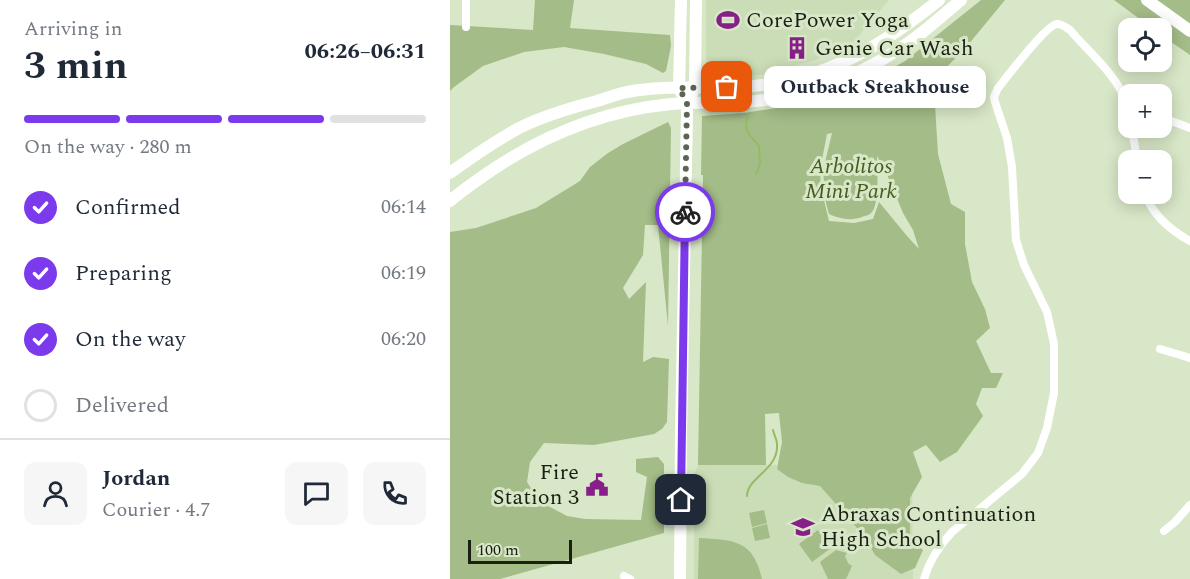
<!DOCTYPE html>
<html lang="en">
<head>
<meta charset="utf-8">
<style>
	body { margin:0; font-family:Spectral,serif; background:#f6f6f7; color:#1f2937; height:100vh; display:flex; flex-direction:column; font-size:22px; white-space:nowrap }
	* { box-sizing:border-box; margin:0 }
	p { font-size:20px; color:#747a83 }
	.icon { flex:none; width:33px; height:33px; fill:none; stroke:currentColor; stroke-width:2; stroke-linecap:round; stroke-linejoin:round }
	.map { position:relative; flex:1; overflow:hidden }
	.side { display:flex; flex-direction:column; background:#fff; width:450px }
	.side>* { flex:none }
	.buttons { position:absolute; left:668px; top:18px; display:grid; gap:12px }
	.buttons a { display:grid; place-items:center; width:54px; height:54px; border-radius:12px; background:#fff; box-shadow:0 3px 15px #0003; font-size:30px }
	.scale { position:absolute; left:18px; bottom:15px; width:104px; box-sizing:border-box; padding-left:6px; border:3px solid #1a1f13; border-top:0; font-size:16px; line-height:21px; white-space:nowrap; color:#1a1f13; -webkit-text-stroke:4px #d8e7c7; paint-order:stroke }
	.pin { position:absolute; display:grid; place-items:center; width:51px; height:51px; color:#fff; margin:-26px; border-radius:12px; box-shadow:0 3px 9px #0006 }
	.courier { position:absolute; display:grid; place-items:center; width:60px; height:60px; margin:-30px; border:4px solid #7c3aed; border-radius:50%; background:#fff; color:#222; box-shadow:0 2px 8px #0007 }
	.bubble { position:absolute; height:42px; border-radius:12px; background:#fff; box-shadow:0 3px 15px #0003; font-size:20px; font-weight:700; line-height:42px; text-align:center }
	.overview em { font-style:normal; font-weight:700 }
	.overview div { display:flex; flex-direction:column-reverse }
	.overview { display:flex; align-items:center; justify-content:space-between; height:102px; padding:0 24px }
	h1 { font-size:39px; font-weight:700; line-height:45px }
	.bar { display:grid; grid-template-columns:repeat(4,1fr); gap:9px 6px; align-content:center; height:72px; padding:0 24px }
	.bar i { height:8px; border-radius:4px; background:#e0e1e3 }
	.bar .selected { background:#7c3aed }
	.bar p { grid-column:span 4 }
	.line { display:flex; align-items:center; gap:15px; padding:0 24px; border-top:2px solid #e0e1e3 }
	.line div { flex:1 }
	.round { display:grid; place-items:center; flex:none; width:63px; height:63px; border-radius:12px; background:#f6f6f7 }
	ol { padding:0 24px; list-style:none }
	li { display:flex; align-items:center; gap:18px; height:66px }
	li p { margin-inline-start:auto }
	li .icon { padding:6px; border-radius:50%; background:#7c3aed; color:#fff; stroke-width:4 }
	li:last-child { color:#747a83 }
	li i { width:33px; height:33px; border:3px solid #e0e1e3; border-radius:50% }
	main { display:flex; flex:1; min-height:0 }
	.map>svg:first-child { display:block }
</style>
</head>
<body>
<main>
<section class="side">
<div class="overview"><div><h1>3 min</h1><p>Arriving in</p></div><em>06:26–06:31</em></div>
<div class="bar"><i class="selected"></i><i class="selected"></i><i class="selected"></i><i></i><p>On the way · 280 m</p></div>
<ol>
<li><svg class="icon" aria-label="check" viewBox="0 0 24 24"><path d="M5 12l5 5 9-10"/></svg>Confirmed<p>06:14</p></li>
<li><svg class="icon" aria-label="check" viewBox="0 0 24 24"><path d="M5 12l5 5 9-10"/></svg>Preparing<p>06:19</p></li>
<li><svg class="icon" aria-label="check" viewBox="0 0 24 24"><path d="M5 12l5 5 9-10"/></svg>On the way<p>06:20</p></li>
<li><i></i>Delivered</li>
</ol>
<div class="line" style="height:108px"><a class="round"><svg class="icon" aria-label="person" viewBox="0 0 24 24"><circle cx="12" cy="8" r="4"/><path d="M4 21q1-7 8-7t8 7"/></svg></a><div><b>Jordan</b><p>Courier · 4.7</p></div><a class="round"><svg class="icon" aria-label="chat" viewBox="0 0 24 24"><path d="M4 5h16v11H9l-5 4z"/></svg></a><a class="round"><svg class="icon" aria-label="phone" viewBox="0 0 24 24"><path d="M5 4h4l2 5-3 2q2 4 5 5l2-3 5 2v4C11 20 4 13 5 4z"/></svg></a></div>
</section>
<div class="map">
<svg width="740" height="579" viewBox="0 0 740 579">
	<rect width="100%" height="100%" fill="#d8e7c7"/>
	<g fill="#cbddb6">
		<path d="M256 0H439L402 44 362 61 311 75 268 76 256 75Z"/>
		<path d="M248 465H462L463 579H244V475Z"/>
	</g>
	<g fill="#a4bc87" fill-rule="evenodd">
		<path d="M85 0H124L120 28 220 35 221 46 216 71 213 73 196 64 154 54 114 47 74 52 33 66 4 87 0 91V25L83 30Z"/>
		<path d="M531 0H555L518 45 494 70 485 105 488 154 501 204 515 212V244L522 282 535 309 540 328 526 341 541 373H553L546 388H532L526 404 533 416 507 452 490 462 476 445 463 452 472 477 460 498V540L473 550 465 568 451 574 425 555 414 536 370 486 352 483 338 477 327 469 332 442 329 413 315 414 316 465H248L253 175H251L252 116 294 113 338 106 387 88V87L408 78 409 82 424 79 455 61ZM382 133 373 171 376 203 379 214C390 219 401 221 412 217 414 216 420 215 421 213 430 206 427 167 427 156L436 172 453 213 463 230 469 249 457 236 429 202 423 219 404 223 379 221 371 188 370 170 377 134Z"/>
		<path d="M664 0H740V55L711 35V28H702Z"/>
		<path d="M218 122 221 128 218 326 208 225H195L193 255 173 288 179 299 196 282 193 362 203 357 219 359 217 422 212 429 204 434 144 445 94 443 80 462 77 482 89 501 117 516 135 519 191 520 197 477 186 472V459L208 457 214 464V533L50 579H0V232L26 228 86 208 130 181 140 167 158 153 173 144Z"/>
		<path d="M314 510 317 523 302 527 299 513Z"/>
		<path d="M317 524 320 538 305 541 302 528Z"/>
		<path d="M368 530 381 548 362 562 349 544Z"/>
		<path d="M249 538C285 540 303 540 312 579H248Z"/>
		<path d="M386 550 397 553 395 556 398 563 402 566 396 579H378L370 562Z"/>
	</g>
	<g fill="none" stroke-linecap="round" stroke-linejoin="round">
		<g stroke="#95bb62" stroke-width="2">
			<path d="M298 117C292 130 301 136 309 146L310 164 306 174"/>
			<path d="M297 496C297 477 329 470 327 444 327 440 324 435 323 430"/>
		</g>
		<g stroke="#fff" stroke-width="8">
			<path d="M16 27V0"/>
			<path d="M711 119H716L740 128"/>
			<path d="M682 128 687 160"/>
			<path d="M695 194C703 215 720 230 740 241"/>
			<path d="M710 349 740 358"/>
			<path d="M714 531 725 522 740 505"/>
			<path d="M174 576 180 579"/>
			<path d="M474 579C479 561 489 546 502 532L572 474 588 453 597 428 604 393V344L597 312 574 265 566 240 562 167 557 138 545 102 544 97 548 88C557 77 596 25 607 24 612 24 616 27 620 30 641 55 668 75 678 107"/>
		</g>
		<g stroke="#fff" stroke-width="12">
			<path d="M697 0 740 31"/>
			<path d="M242 94 245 87 246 0"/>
			<path d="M0 173C22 157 45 141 69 128 93 116 120 108 147 101 157 98 167 94 177 92 215 85 254 89 292 87 372 82 428 49 489 0"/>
			<path d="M0 201C9 193 19 186 29 179 86 138 150 111 221 104 245 102 270 103 294 102 315 101 336 97 356 91 392 82 428 64 458 43 477 30 494 14 511 0"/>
			<path d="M230 579 231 432 237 114V103L229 88 231 0"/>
		</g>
	</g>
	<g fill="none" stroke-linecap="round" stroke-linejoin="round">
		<path stroke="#5c6552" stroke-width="6" stroke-dasharray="0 10.8" d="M235 212 237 103 229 88 277 87"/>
		<path stroke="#7c3aed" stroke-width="8" d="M231 500 235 212"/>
	</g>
	<defs>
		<g id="stadium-bare" transform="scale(1.8)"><path d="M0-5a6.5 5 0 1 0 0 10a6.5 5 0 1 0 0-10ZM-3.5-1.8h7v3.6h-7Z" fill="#861f87" stroke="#d8e7c7" stroke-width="2.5" paint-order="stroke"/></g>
		<g id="building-bare" transform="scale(1.8)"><path d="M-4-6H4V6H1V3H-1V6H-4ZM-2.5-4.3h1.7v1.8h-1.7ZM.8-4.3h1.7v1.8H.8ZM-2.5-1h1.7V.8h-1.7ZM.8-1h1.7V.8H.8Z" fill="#861f87" stroke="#d8e7c7" stroke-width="2.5" paint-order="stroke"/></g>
		<g id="civic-bare" transform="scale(1.8)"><path d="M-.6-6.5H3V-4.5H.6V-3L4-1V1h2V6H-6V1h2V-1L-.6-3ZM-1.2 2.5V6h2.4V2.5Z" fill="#861f87" stroke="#d8e7c7" stroke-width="2.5" paint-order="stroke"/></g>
		<g id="school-bare" transform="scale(1.8)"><path d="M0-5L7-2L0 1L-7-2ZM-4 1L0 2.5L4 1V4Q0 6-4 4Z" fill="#861f87" stroke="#d8e7c7" stroke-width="2.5" paint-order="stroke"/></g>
	</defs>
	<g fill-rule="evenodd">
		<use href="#stadium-bare" x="278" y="20"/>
		<use href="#building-bare" x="347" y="48"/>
		<use href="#civic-bare" x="147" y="485"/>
		<use href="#school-bare" x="353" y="527"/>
	</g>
	<g text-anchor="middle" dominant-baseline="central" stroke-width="6" stroke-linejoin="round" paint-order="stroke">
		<g font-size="22" fill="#1a1f13" stroke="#d8e7c7" text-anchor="start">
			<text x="296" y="20">CorePower Yoga</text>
			<text x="365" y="48">Genie Car Wash</text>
			<text x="129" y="472" text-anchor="end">Fire<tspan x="129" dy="25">Station 3</tspan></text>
			<text x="371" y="514">Abraxas Continuation<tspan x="371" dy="25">High School</tspan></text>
		</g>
		<g font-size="22" font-style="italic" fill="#455d1f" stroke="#d8e7c7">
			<text x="401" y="166">Arbolitos<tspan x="401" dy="25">Mini Park</tspan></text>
		</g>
	</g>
</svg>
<div class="buttons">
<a><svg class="icon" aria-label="locate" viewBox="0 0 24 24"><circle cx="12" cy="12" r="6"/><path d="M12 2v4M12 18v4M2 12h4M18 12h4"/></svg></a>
<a>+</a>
<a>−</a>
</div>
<div class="scale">100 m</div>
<div class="pin" style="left:277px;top:87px;background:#ea580c"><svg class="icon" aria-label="bag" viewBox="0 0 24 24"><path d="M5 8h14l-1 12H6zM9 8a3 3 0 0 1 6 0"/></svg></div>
<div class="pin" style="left:231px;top:500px;background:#1f2937"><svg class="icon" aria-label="home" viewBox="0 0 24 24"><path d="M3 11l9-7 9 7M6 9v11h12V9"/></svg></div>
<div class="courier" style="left:235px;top:212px"><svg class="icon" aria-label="bike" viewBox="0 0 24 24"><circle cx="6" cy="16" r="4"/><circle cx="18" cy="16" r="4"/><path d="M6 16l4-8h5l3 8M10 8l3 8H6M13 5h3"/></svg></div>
<div class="bubble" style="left:314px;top:66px;width:222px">Outback Steakhouse</div>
</div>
</main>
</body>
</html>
